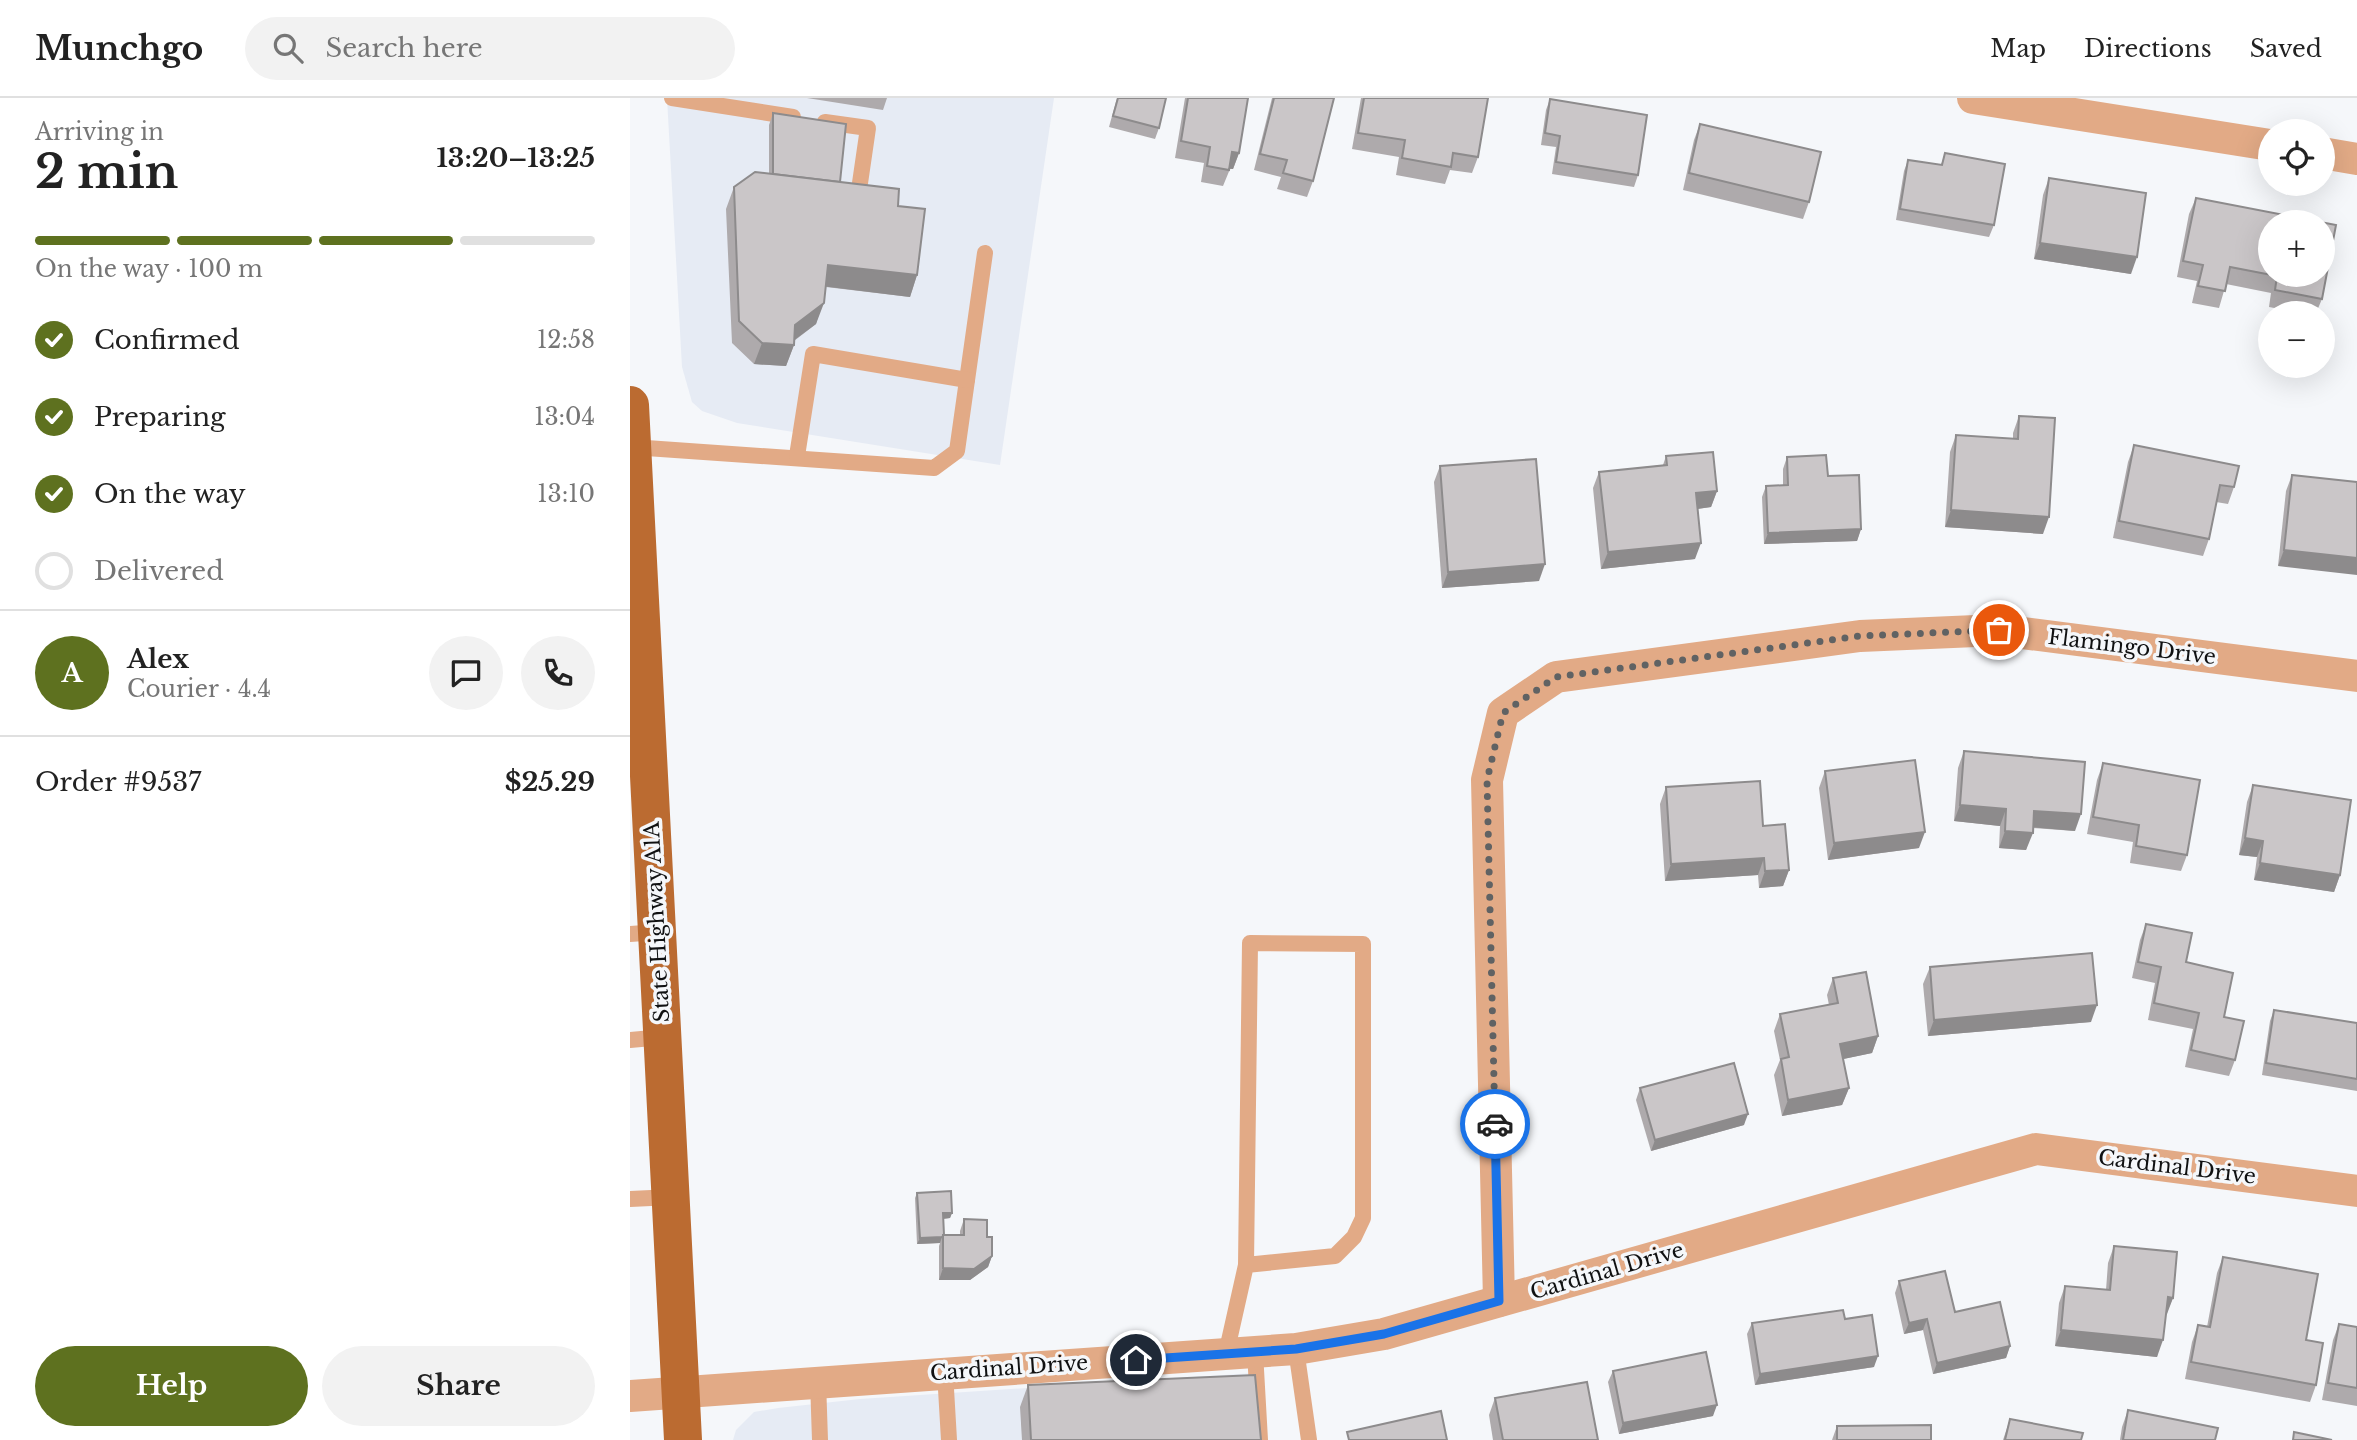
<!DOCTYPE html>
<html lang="en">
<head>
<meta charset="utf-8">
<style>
	body { margin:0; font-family:"Libre Baskerville",serif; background:#f2f2f2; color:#222; height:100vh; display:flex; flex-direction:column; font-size:26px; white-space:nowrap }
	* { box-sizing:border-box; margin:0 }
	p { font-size:23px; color:#767676 }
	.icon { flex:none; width:38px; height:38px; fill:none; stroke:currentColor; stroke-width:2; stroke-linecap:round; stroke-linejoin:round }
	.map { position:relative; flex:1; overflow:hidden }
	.details { display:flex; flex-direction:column; background:#fff; width:630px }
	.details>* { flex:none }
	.controls { position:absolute; left:1628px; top:21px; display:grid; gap:14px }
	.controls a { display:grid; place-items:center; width:77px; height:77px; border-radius:50%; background:#fff; box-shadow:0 7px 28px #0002; font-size:35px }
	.pin { position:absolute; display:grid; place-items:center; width:60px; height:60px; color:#fff; margin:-30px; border:4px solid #fff; border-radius:50%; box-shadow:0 2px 7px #0007 }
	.courier { position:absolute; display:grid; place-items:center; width:70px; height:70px; margin:-35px; border:5px solid #1a73e8; border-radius:50%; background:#fff; color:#222; box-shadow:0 2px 9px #0007 }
	.overview em { font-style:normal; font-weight:700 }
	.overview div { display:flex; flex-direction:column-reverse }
	.overview { display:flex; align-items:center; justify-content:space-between; height:119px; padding:0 35px }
	h1 { font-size:46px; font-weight:700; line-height:52px }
	.bar { display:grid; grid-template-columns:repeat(4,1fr); gap:10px 7px; align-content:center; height:84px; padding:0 35px }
	.bar i { height:9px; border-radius:5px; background:#e0e0e0 }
	.bar .selected { background:#5e711f }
	.bar p { grid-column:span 4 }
	.line { display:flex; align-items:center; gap:18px; padding:0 35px; border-top:2px solid #e0e0e0 }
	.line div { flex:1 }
	.round { display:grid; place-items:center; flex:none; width:74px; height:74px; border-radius:37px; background:#f2f2f2 }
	ol { padding:0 35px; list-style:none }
	li { display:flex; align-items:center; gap:21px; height:77px }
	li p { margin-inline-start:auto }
	li .icon { padding:7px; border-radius:50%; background:#5e711f; color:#fff; stroke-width:4 }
	li:last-child { color:#767676 }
	li i { width:38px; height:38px; border:4px solid #e0e0e0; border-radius:50% }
	.button { display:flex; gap:14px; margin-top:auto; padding:14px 35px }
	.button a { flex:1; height:80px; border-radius:42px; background:#5e711f; color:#fff; font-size:28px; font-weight:700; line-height:80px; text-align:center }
	.button a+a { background:#f2f2f2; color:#222 }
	header { display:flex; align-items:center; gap:42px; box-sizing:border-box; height:98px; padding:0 35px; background:#fff; border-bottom:2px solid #e0e0e0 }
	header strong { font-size:33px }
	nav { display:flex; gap:38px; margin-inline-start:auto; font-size:24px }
	.search { width:490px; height:63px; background:#f2f2f2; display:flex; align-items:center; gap:18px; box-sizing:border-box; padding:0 24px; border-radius:38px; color:#767676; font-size:26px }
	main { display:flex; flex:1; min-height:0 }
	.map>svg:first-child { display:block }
</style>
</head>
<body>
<header>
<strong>Munchgo</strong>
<div class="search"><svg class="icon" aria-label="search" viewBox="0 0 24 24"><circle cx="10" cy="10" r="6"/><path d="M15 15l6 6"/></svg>Search here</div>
<nav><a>Map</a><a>Directions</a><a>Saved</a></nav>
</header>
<main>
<section class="details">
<div class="overview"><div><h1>2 min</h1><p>Arriving in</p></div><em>13:20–13:25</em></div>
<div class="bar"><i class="selected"></i><i class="selected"></i><i class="selected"></i><i></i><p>On the way · 100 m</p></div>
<ol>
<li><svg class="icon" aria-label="check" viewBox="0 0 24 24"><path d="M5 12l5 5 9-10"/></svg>Confirmed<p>12:58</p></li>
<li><svg class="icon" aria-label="check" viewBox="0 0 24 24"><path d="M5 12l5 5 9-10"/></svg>Preparing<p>13:04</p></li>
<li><svg class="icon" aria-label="check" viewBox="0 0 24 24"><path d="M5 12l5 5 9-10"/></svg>On the way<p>13:10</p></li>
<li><i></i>Delivered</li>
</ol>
<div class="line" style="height:126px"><b class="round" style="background:#5e711f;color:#fff">A</b><div><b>Alex</b><p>Courier · 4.4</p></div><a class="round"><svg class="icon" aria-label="chat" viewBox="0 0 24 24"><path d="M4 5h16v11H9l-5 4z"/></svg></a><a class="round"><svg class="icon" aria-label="phone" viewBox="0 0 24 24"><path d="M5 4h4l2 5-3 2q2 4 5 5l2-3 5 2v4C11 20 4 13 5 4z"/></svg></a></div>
<div class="line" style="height:91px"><div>Order #9537</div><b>$25.29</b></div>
<div class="button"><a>Help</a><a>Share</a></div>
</section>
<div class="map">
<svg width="1727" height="1342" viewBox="0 0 1727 1342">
	<rect width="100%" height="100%" fill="#f5f7fa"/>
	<g fill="#e6ebf4">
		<path d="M37 0H424L370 367 107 325 72 313 62 304 52 269Z"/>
		<path d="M624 1275 628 1342H103L106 1332 124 1314 148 1310 230 1301Z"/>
	</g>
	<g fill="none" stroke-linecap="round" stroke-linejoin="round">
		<g stroke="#e2aa86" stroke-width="16">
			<path d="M42 0 163 19"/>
			<path d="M195 24 238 30 230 85"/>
			<path d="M2 349 304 370 327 353 355 155"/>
			<path d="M167 358 183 256 337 282"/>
			<path d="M0 836 28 834"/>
			<path d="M0 942 33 939"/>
			<path d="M0 1101 42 1099"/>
			<path d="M666 1251 679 1342"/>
			<path d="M625 1254 630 1342"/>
			<path d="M596 1256 616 1167 620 845 733 846V1120L724 1139 705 1158 616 1167"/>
			<path d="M315 1274 319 1342"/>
			<path d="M188 1283 190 1342"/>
		</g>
		<g stroke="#e2aa86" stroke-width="32">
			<path d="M1343 0 1640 47"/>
			<path d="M1692 55 1727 61"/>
			<path d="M869 1203 857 682 873 615 926 579 1230 538 1369 532 1727 578"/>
			<path d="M0 1298 666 1251 754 1236 1406 1051 1727 1093"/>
		</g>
		<path stroke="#bb6b31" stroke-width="38" d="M0 307 53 1342"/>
	</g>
	<g fill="#aeaaac">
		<path d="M177 0H257L253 12Z"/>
		<path d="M487 0H536L529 30 525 41 479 29Z"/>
		<path d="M555 0H618L609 55 603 71H600L593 88 571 84 574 65 545 60Z"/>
		<path d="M642 0H704L683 83 677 99 647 91 651 79 624 72Z"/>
		<path d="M731 0H858L848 59 842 75 820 72 815 86 766 77 769 59 722 51Z"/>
		<path d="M920 1 1008 77 1004 89 922 76 926 49 911 47 916 12Z"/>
		<path d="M143 15 210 84 268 108 287 177 280 199 196 189 186 226 164 243V247L156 268 124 266 102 245 96 111 104 89 139 75V27Z"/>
		<path d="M1070 26 1179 104 1173 121 1053 92 1064 42Z"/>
		<path d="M1315 55 1364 127 1359 139 1266 122 1274 73 1278 62 1311 67Z"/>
		<path d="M1419 80 1501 176 1404 161 1413 97Z"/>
		<path d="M1566 100 1692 201 1686 215H1672L1639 209 1641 195 1596 186 1589 210 1562 205 1567 183 1547 179 1559 116Z"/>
		<path d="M1389 318 1413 436 1315 429 1320 354 1326 337 1383 341V335Z"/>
		<path d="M1504 347 1604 389 1598 406 1586 404 1579 441 1573 458 1483 440 1498 364Z"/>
		<path d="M1036 358 1087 393 1081 409 1067 411 1065 461 971 471 963 390 969 374 1033 367Z"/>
		<path d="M1157 359 1198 378 1231 431 1227 443 1134 446 1132 399 1136 388 1153 387V371Z"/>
		<path d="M810 368 909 483 812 490 804 384Z"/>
		<path d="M1662 377 1727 384 1648 468 1656 393Z"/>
		<path d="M1334 653 1445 733 1403 730 1396 752 1369 750 1370 728 1324 723 1328 670Z"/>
		<path d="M1473 665 1557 757 1551 773 1500 765 1503 744 1457 736 1467 682Z"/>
		<path d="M1195 673 1289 750 1198 762 1189 690Z"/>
		<path d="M1623 687 1710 777 1704 794 1624 782 1627 759 1609 757 1617 704Z"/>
		<path d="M1036 689 1133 728 1159 772 1153 788 1129 790 1128 777 1035 783 1030 706Z"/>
		<path d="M1516 826 1556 864 1594 919 1605 962 1599 978 1555 969 1563 931 1518 922 1525 885 1502 880 1510 842Z"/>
		<path d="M1300 869 1461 924 1298 938 1293 886Z"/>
		<path d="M1203 880 1248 938 1242 955 1213 961 1219 990 1212 1007 1152 1018 1144 977 1150 962 1144 933 1150 916 1199 907 1197 897Z"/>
		<path d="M1644 912 1727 925V993L1632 977 1640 923Z"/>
		<path d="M1010 990 1114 1027 1021 1053 1006 1002Z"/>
		<path d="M287 1095 322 1115 320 1120 313 1121 314 1137H330V1133L334 1121 357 1139 362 1158 358 1169 340 1182H309V1148L310 1145 287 1146 285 1100Z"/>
		<path d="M1484 1148 1543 1200 1536 1216 1527 1259 1425 1248 1429 1205 1435 1188 1476 1192 1478 1165Z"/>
		<path d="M1593 1159 1676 1242 1686 1287 1680 1304 1555 1281 1562 1244 1568 1227 1577 1229 1587 1175Z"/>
		<path d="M1269 1183 1325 1214 1380 1248 1376 1260 1303 1276 1293 1232 1274 1236 1265 1195Z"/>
		<path d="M1122 1225 1244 1269 1125 1287 1117 1236Z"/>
		<path d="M1709 1226 1727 1229V1308L1692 1302 1703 1242Z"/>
		<path d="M983 1273 1083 1318 989 1336 978 1284Z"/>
		<path d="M398 1287 631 1342H392L390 1309Z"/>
		<path d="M865 1300 968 1342H863L859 1317Z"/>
		<path d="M1498 1312 1585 1342H1490L1492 1329Z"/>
		<path d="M1380 1321 1451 1342H1373Z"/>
		<path d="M1207 1328 1301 1342H1202Z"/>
	</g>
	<g fill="#8d8b8c">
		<path d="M602 54 609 55 603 71 596 70Z"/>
		<path d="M1410 145 1507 159 1501 176 1404 161Z"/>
		<path d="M198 167 287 177 280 199 191 188Z"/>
		<path d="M194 205 186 226 159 246 164 247 156 268 124 266 132 245 165 227Z"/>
		<path d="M1087 393 1081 409 1060 412 1066 395Z"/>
		<path d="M1321 412 1419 419 1413 436 1315 429Z"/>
		<path d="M1231 431 1227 443 1134 446 1138 435Z"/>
		<path d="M1071 445 1065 461 971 471 978 454Z"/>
		<path d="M1654 452 1727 460V477L1648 468Z"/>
		<path d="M915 466 909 483 812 490 818 474Z"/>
		<path d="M1330 707 1376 711 1370 728 1324 723Z"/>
		<path d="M1404 713 1451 716 1445 733 1398 729Z"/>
		<path d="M1375 733 1403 735 1396 752 1369 750Z"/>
		<path d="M1295 734 1289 750 1198 762 1204 745Z"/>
		<path d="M1615 740 1633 743 1627 759 1609 757Z"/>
		<path d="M1134 760 1128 777 1035 783 1041 766Z"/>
		<path d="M1630 765 1710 777 1704 794 1624 782Z"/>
		<path d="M1159 772 1153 788 1129 790 1135 773Z"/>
		<path d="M1467 907 1461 924 1298 938 1304 922Z"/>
		<path d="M1248 938 1242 955 1204 963 1210 946Z"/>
		<path d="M1219 990 1212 1007 1152 1018 1158 1002Z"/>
		<path d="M1118 1016 1114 1027 1021 1053 1025 1042Z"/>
		<path d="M313 1115H322L320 1120 311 1121Z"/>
		<path d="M312 1139 310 1145 287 1146 290 1140Z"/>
		<path d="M362 1158 358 1169 340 1182H309L313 1170Z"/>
		<path d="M1538 1199 1543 1200 1537 1216H1532Z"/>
		<path d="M1297 1221 1293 1232 1274 1236 1279 1225Z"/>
		<path d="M1431 1232 1533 1242 1527 1259 1425 1248Z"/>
		<path d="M1380 1248 1376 1260 1303 1276 1307 1265Z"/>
		<path d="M1248 1258 1244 1269 1125 1287 1130 1276Z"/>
		<path d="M1087 1307 1083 1318 989 1336 993 1325Z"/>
	</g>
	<g fill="#cac6c8" stroke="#8d8b8c" stroke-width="2" fill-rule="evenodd">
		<path d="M488 0H536L529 30 483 18Z"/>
		<path d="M558 0H618L609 55 602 54 599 72 577 68 580 49 551 43Z"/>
		<path d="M644 0H704L683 83 653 75 657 62 630 56Z"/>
		<path d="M734 0H858L848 59 823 55 821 69 772 60 775 42 728 35Z"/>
		<path d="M920 1 1017 17 1008 77 926 64 930 38 915 35Z"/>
		<path d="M143 15 216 26 210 84 143 76Z"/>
		<path d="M1070 26 1191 54 1179 104 1059 75Z"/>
		<path d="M1315 55 1375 66 1364 127 1270 111 1278 62 1312 67Z"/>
		<path d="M125 74 269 91 268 108 295 111 287 177 198 167 194 205 165 227 164 247 132 245 109 223 104 89Z"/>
		<path d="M1419 80 1516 95 1507 159 1410 145Z"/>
		<path d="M1566 100 1706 127 1692 201 1645 192 1647 178 1600 169 1595 193 1568 188 1573 167 1553 163ZM1640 124H1692V177H1640Z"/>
		<path d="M1389 318 1425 320 1419 419 1321 412 1326 337 1388 341Z"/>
		<path d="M1504 347 1609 368 1604 389 1590 387 1579 441 1489 423Z"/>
		<path d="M1083 354 1087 393 1066 395 1071 445 978 454 969 374 1037 367 1036 358Z"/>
		<path d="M1196 357 1198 378 1229 377 1231 431 1138 435 1136 388 1158 387 1157 359Z"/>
		<path d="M906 361 915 466 818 474 810 368Z"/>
		<path d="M1662 377 1727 384V460L1654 452Z"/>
		<path d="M1334 653 1455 664 1451 716 1404 713 1403 735 1375 733 1376 711 1330 707Z"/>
		<path d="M1285 662 1295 734 1204 745 1195 673Z"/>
		<path d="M1473 665 1570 682 1557 757 1506 748 1509 727 1463 719Z"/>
		<path d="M1130 683 1133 728 1155 726 1159 772 1135 773 1134 760 1041 766 1036 689Z"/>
		<path d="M1623 687 1721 702 1710 777 1630 765 1633 743 1615 740Z"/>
		<path d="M1516 826 1562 835 1556 864 1603 875 1594 919 1614 923 1605 962 1561 952 1569 915 1524 905 1531 869 1508 864Z"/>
		<path d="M1462 855 1467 907 1304 922 1300 869Z"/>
		<path d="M1236 874 1248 938 1210 946 1219 990 1158 1002 1151 961 1159 959 1150 916 1208 905 1203 880Z"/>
		<path d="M1644 912 1727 925V981L1636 965Z"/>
		<path d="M1104 965 1118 1016 1025 1042 1010 990Z"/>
		<path d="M321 1093 322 1115H313L314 1137 312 1139 290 1140 287 1095Z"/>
		<path d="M334 1121 357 1122V1139H362V1158L344 1171 313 1170V1137H334Z"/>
		<path d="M1484 1148 1547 1154 1543 1200 1538 1199 1533 1242 1431 1232 1435 1188 1480 1192Z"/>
		<path d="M1593 1159 1688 1176 1676 1242 1693 1245 1686 1287 1561 1264 1568 1227 1580 1229Z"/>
		<path d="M1315 1173 1325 1214 1370 1204 1380 1248 1307 1265 1297 1221 1279 1225 1269 1183Z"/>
		<path d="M1213 1212 1215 1221 1242 1217 1248 1258 1130 1276 1122 1225Z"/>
		<path d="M1709 1226 1727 1229V1290L1698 1285Z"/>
		<path d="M1076 1254 1087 1307 993 1325 983 1273Z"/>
		<path d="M625 1277 631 1342H401L398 1287Z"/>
		<path d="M957 1284 968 1342H873L865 1300Z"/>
		<path d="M1498 1312 1588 1330 1585 1342H1493Z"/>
		<path d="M811 1313 817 1342H719L717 1334Z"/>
		<path d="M1380 1321 1453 1335 1451 1342H1375Z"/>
		<path d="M1301 1327V1342H1207V1328Z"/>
		<path d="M1664 1334 1702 1342H1663Z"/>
	</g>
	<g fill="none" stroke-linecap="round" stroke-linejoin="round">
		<path stroke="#606263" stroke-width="7" stroke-dasharray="0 12.6" d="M865 1026 857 682 873 615 926 579 1230 538 1369 532"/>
		<path stroke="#1a73e8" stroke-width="9" d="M506 1262 666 1251 754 1236 869 1203 865 1026"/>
	</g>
	<g text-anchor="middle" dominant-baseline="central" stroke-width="7" stroke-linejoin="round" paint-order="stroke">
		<g font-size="21" fill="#101112" stroke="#f5f7fa">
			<text transform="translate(1502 549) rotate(7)">Flamingo Drive</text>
			<text transform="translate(27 824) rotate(-93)">State Highway A1A</text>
			<text transform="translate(1547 1069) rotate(7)">Cardinal Drive</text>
			<text transform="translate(977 1173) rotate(-16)">Cardinal Drive</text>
			<text transform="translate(379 1270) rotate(-4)">Cardinal Drive</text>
		</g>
	</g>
</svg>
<div class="controls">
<a><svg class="icon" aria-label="locate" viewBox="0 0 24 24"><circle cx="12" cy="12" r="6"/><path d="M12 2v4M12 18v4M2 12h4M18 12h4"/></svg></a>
<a>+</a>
<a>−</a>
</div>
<div class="pin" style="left:1369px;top:532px;background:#ea580c"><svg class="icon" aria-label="bag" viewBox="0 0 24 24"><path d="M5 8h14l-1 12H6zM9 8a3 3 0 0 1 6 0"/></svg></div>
<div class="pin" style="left:506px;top:1262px;background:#1f2937"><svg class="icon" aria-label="home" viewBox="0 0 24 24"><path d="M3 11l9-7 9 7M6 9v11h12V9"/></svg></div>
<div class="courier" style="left:865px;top:1026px"><svg class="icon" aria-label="car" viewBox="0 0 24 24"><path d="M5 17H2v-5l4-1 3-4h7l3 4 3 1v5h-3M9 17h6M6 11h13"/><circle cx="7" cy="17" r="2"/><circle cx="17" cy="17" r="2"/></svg></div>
</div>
</main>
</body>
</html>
